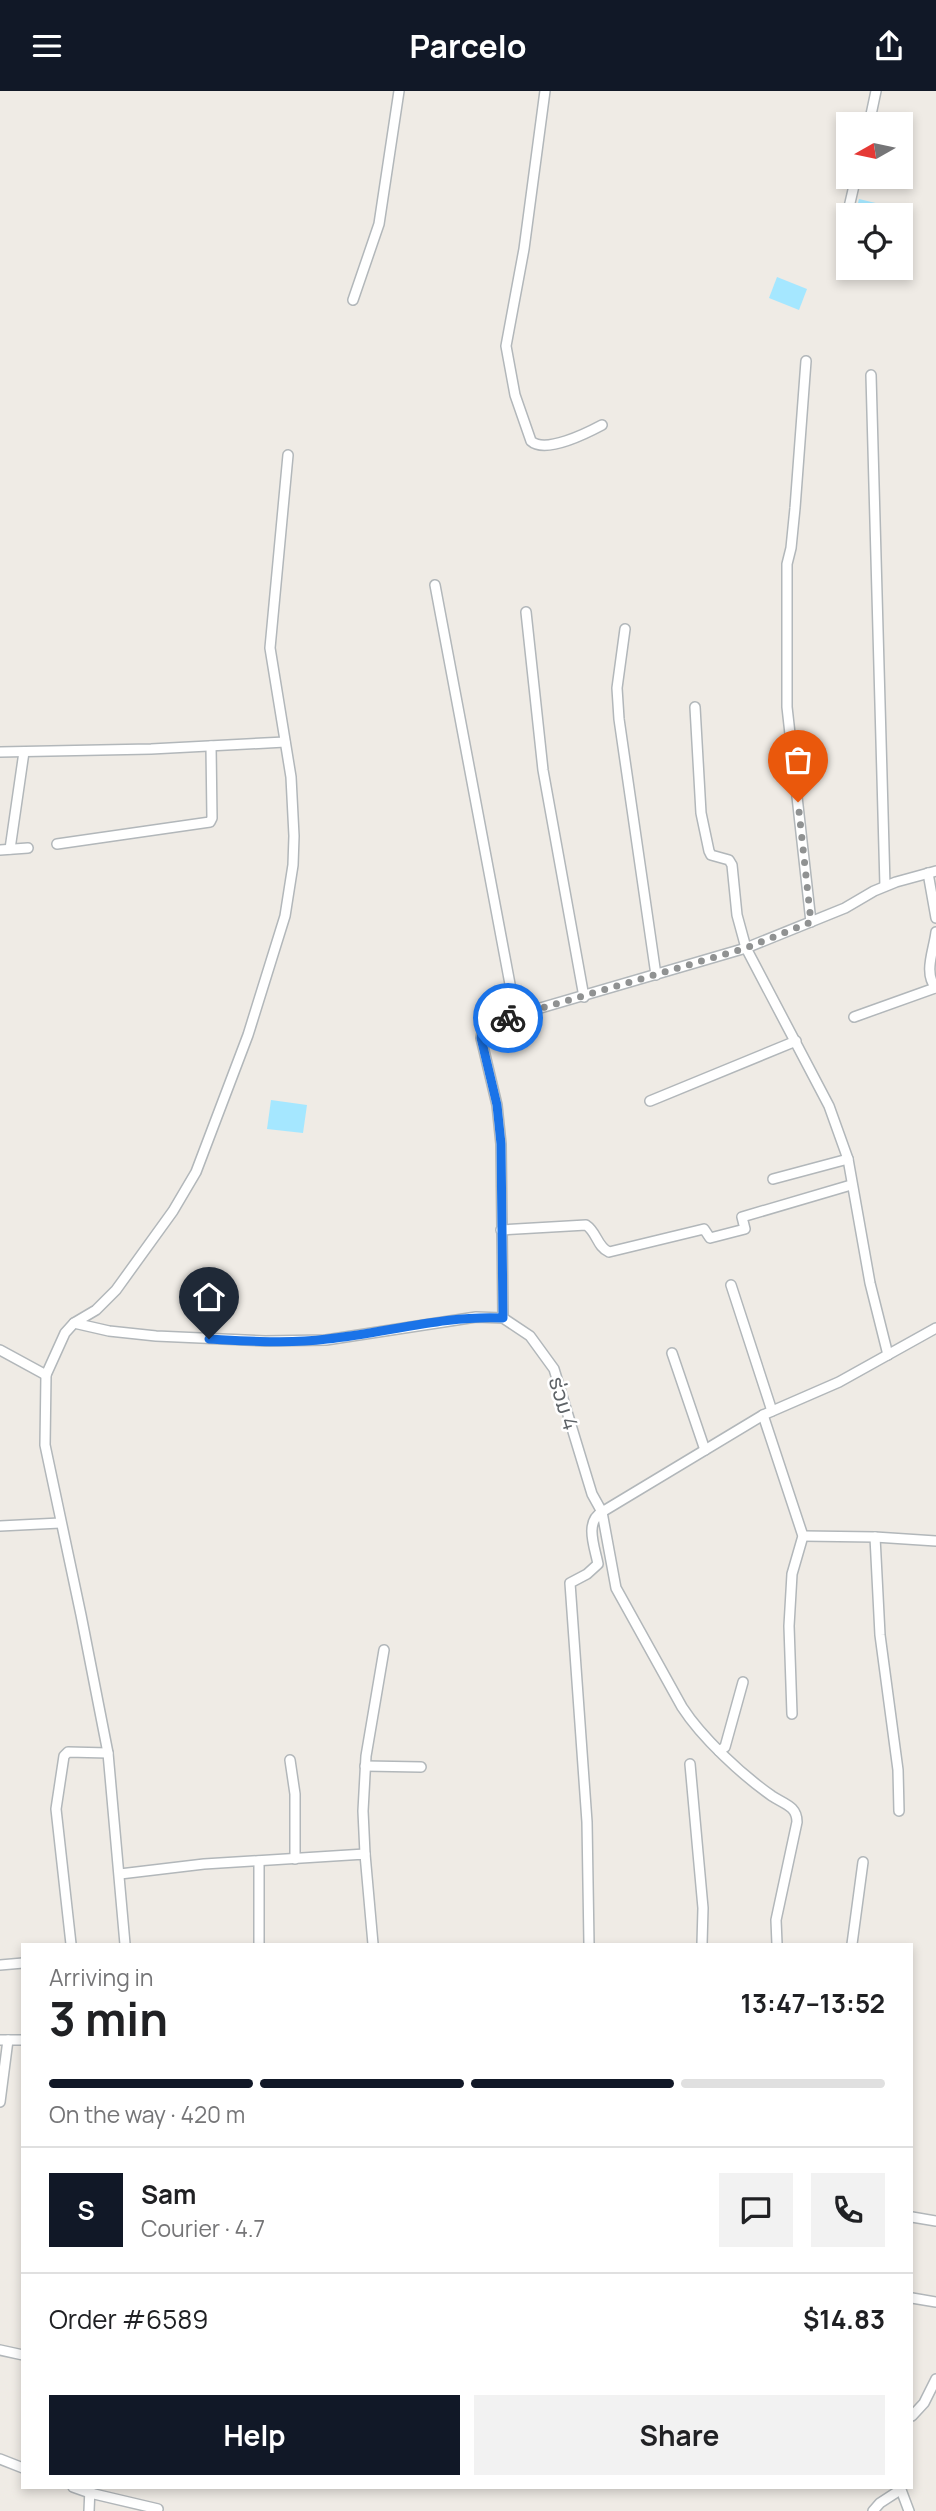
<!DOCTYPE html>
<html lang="en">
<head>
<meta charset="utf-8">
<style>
	body { margin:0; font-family:Manrope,"Noto Sans Lao",sans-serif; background:#f2f2f2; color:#202124; height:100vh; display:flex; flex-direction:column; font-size:26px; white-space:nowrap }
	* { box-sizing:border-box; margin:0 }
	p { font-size:23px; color:#757577 }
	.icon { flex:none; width:38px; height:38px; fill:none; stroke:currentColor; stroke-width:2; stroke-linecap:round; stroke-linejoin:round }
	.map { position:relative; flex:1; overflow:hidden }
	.drawer { position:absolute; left:21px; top:1852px; width:892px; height:546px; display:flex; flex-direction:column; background:#fff; border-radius:0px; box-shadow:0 4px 10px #0003 }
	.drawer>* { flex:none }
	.needle { width:46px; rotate:261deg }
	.tools { position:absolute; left:836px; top:21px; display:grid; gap:14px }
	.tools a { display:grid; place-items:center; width:77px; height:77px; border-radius:0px; background:#fff; box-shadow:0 4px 10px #0003; font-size:35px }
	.pin { position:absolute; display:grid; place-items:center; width:60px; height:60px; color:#fff; margin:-72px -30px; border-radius:50% 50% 50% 0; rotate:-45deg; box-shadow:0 0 7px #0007 }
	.pin .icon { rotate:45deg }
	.courier { position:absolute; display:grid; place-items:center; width:70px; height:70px; margin:-35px; border:5px solid #1a73e8; border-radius:50%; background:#fff; color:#222; box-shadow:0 2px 9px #0007 }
	.summary em { font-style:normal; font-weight:700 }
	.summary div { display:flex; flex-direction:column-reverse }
	.summary { display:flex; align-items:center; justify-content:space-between; height:119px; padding:0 28px }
	h1 { font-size:46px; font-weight:700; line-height:52px }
	.bar { display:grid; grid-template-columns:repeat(4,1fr); gap:10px 7px; align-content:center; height:84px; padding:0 28px }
	.bar i { height:9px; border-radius:5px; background:#e0e0e0 }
	.bar .current { background:#111827 }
	.bar p { grid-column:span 4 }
	.line { display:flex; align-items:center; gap:18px; padding:0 28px; border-top:2px solid #e0e0e0 }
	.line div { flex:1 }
	.round { display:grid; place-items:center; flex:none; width:74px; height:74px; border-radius:0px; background:#f2f2f2 }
	.action { display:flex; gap:14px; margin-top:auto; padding:14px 28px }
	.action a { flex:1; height:80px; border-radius:0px; background:#111827; color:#fff; font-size:28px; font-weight:700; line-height:80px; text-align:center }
	.action a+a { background:#f2f2f2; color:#202124 }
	header { display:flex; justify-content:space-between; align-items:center; height:91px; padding:0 28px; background:#111827; color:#fff; font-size:32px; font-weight:700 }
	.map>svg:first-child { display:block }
</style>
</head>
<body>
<header><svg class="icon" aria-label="menu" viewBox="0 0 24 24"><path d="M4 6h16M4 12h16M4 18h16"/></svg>Parcelo<svg class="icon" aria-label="share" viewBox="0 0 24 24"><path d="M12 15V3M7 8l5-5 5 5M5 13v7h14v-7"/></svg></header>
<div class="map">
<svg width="936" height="2420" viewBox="0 0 936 2420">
	<rect width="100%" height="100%" fill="#efebe5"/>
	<g fill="#a5e7ff">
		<path d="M859 108 913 121 905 154 901 153V124H855Z"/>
		<path d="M777 186 807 198 799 219 769 207Z"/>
		<path d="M271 1009 307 1014 303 1042 267 1038Z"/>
	</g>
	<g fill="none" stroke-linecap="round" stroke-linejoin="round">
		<g stroke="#b2b7ba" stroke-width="12">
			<g id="minor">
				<path d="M545 0 524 158 506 255 515 304 531 350C545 363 587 342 602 334"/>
				<path d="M869 33 876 0"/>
				<path d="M843 142 856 86"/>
				<path d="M353 209 379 133 399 0"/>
				<path d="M806 270 795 417 791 457 787 473V616L811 831"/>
				<path d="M871 284 885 795"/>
				<path d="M435 494 516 925"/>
				<path d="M526 521 543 679 584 906"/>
				<path d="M625 538 617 597 619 628 656 884"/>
				<path d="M695 616 701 722 709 760 711 764 729 769 732 774 737 824 746 857 829 1015 848 1068 870 1192 888 1264"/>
				<path d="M0 661 151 658 285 651"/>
				<path d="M57 753 210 731 212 727 211 655"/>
				<path d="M10 758 24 661"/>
				<path d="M0 759 28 757"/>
				<path d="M928 782 936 827"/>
				<path d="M936 841C934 859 923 882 936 897"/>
				<path d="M854 926 935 897"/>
				<path d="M650 1010 796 950"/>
				<path d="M773 1088 848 1068"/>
				<path d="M501 1139 586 1134C597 1141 597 1156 609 1161L704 1138 710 1147 745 1138 742 1126 851 1094"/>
				<path d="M731 1194 772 1320"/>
				<path d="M503 1227 501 1053 497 1014 481 947 483 936 489 932 746 857 845 817 874 800 896 791 936 780"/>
				<path d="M74 1232 109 1240 156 1245 265 1250 326 1249 476 1226 503 1227 530 1245 554 1278 592 1403 602 1421 763 1324 839 1291 936 1237"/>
				<path d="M0 1259 46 1284"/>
				<path d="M672 1262 705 1359"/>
				<path d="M763 1324 803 1445 792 1483 789 1535 792 1623"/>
				<path d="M0 1435 60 1432"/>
				<path d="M803 1445 875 1446 936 1450"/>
				<path d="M875 1446 880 1544 898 1679 899 1720"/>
				<path d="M719 1660 725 1656 743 1591"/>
				<path d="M290 1669 295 1703V1768"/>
				<path d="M690 1673 703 1817 702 1853"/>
				<path d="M365 1675 421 1676"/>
				<path d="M365 1763 363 1720 366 1665 384 1559"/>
				<path d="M120 1783 204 1773 365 1763 373 1853"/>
				<path d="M71 1853 56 1718 64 1665 68 1661 108 1662"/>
				<path d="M125 1853 108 1662 81 1524 45 1354 46 1284 65 1242 74 1232 96 1219 116 1199 173 1120 196 1081 248 944 285 825 293 774 294 745 291 686 270 557 288 364"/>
				<path d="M259 1853V1770"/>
				<path d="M589 1853 587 1731 570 1492 587 1483 598 1473C595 1457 584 1431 602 1421L616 1497 682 1616C702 1647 742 1684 772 1705 784 1713 797 1715 797 1731L776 1829 777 1853"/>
				<path d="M852 1853 863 1771"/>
				<path d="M0 1874 23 1872"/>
				<path d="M0 1949H23"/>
				<path d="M0 2011 8 1949"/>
				<path d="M912 2126 936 2130"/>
				<path d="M912 2207 936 2211"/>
				<path d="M0 2259 23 2264"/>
				<path d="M912 2325 924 2312 936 2288"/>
				<path d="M0 2368 23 2377"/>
				<path d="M73 2396 90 2402 158 2418"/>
				<path d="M900 2396 909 2420"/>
				<path d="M89 2420 90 2397"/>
				<path d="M873 2420 880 2412 900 2399"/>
			</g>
		</g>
		<use href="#minor" stroke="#fff" stroke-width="9"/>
	</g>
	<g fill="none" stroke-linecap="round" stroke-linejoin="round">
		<path stroke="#909292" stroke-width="7" stroke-dasharray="0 12.6" d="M508 927 746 857 811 831 798 711"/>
		<path stroke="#1a73e8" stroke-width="9" d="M209 1248C248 1250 289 1253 327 1248 386 1242 444 1224 503 1227L501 1053 497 1014 481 947 483 936 508 927"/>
	</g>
	<g text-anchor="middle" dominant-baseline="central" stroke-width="5" stroke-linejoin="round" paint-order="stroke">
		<g font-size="21" fill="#5d6266" stroke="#fff">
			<text transform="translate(564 1312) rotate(73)">ຮ່ວມ 4</text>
		</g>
	</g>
</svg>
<div class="tools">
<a><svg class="needle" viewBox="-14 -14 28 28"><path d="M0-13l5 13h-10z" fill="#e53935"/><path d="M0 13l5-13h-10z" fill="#757577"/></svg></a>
<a><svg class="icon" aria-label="locate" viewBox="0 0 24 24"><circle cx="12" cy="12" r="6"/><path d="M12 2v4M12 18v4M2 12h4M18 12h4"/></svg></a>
</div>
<div class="pin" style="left:798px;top:711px;background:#ea580c"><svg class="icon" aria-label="bag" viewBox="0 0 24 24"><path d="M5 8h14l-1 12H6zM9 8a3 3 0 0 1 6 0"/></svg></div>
<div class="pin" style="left:209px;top:1248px;background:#1f2937"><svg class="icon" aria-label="home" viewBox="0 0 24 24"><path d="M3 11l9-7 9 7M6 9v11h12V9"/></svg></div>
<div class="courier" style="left:508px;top:927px"><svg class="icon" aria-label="bike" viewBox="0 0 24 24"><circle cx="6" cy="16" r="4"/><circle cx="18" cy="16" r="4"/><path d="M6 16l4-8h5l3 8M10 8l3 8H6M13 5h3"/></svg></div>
<section class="drawer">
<div class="summary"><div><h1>3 min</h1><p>Arriving in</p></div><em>13:47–13:52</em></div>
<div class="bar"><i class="current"></i><i class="current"></i><i class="current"></i><i></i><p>On the way · 420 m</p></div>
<div class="line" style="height:126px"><b class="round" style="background:#111827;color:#fff">S</b><div><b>Sam</b><p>Courier · 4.7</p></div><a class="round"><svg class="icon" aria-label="chat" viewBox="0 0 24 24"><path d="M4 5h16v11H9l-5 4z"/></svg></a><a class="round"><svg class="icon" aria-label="phone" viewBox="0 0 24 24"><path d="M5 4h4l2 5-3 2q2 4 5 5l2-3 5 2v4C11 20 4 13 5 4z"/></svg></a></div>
<div class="line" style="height:91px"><div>Order #6589</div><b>$14.83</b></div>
<div class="action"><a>Help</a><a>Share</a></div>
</section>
</div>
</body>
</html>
